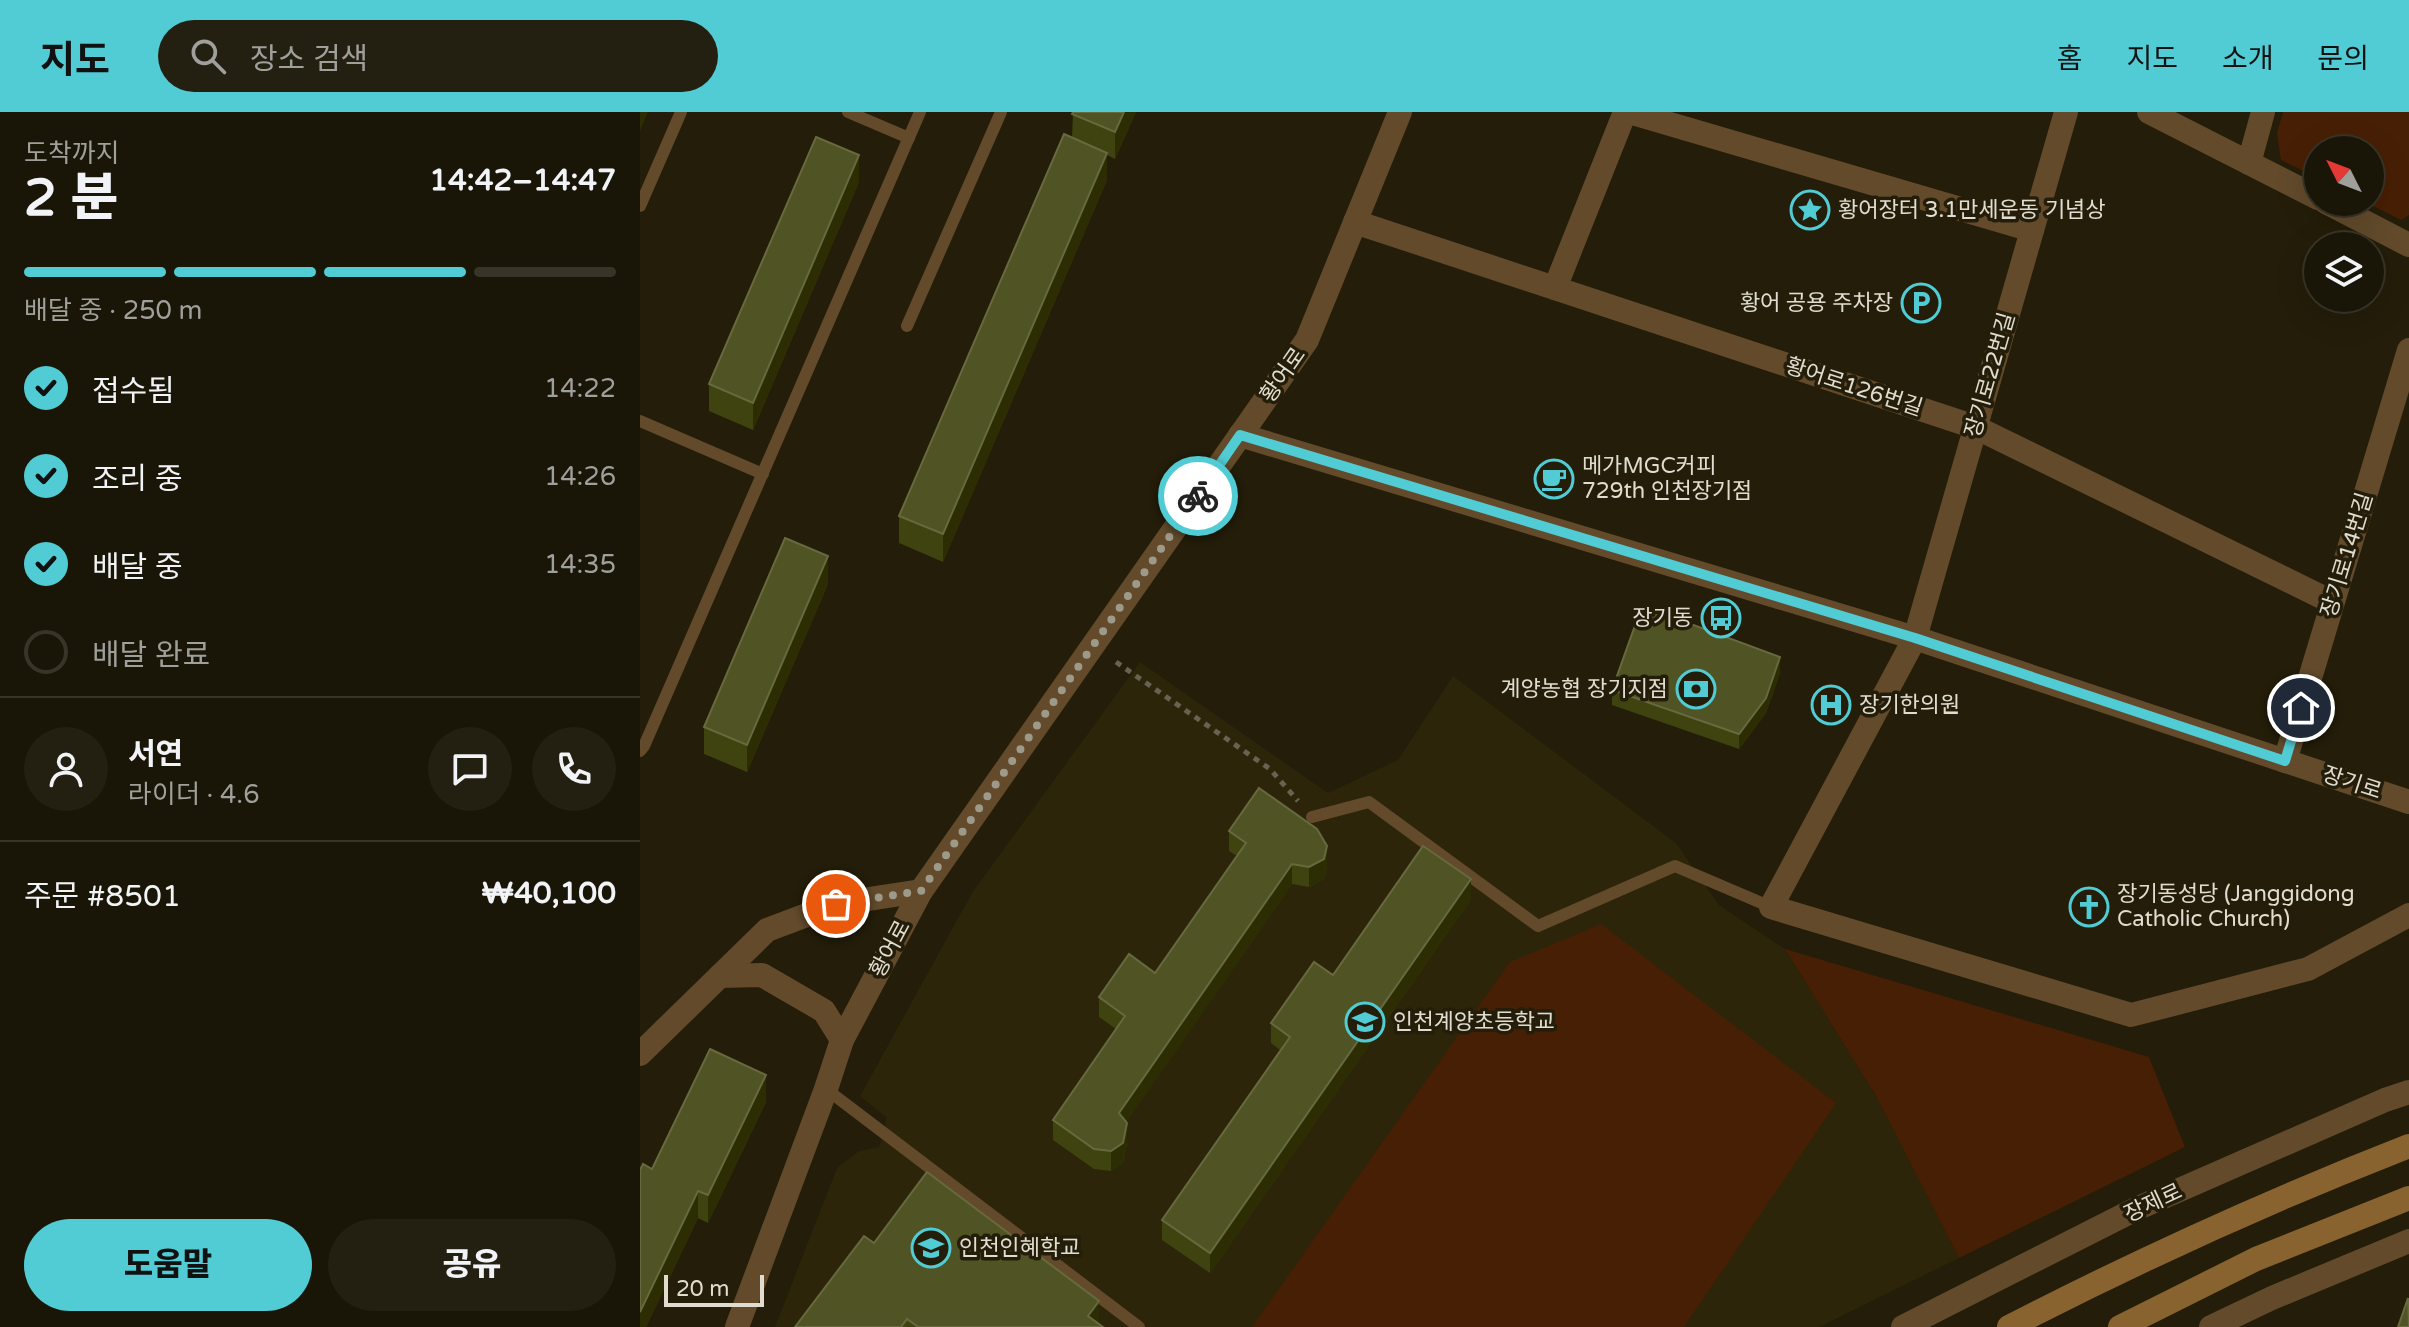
<!DOCTYPE html>
<html lang="ko">
<head>
<meta charset="utf-8">
<style>
	body { margin:0; font-family:"Varela Round","Noto Sans KR",sans-serif; background:#231f11; color:#f1f3f6; height:100vh; display:flex; flex-direction:column; font-size:30px; white-space:nowrap }
	* { box-sizing:border-box; margin:0 }
	p { font-size:26px; color:#9f9f9b }
	.icon { flex:none; width:44px; height:44px; fill:none; stroke:currentColor; stroke-width:2; stroke-linecap:round; stroke-linejoin:round }
	.map { position:relative; flex:1; overflow:hidden }
	.panel { display:flex; flex-direction:column; background:#1a1607; width:640px }
	.panel>* { flex:none }
	.needle { width:52px; rotate:312deg }
	.fabs { position:absolute; left:1664px; top:24px; display:grid; gap:16px }
	.fabs a { display:grid; place-items:center; width:80px; height:80px; border-radius:50%; background:#1a1607; box-shadow:0 8px 32px #0002,0 0 0 2px #383528; font-size:40px }
	.scale { position:absolute; left:24px; bottom:20px; width:100px; box-sizing:border-box; padding-left:8px; border:4px solid #e0ddd0; border-top:0; font-size:22px; line-height:28px; white-space:nowrap; color:#e0ddd0; -webkit-text-stroke:6px #231d09; paint-order:stroke }
	.pin { position:absolute; display:grid; place-items:center; width:68px; height:68px; color:#fff; margin:-34px; border:4px solid #fff; border-radius:50%; box-shadow:0 2px 8px #0007 }
	.courier { position:absolute; display:grid; place-items:center; width:80px; height:80px; margin:-40px; border:6px solid #51ccd4; border-radius:50%; background:#fff; color:#222; box-shadow:0 2px 10px #0007 }
	.head em { font-style:normal; font-weight:800 }
	.head div { display:flex; flex-direction:column-reverse }
	.head { display:flex; align-items:center; justify-content:space-between; height:136px; padding:0 24px }
	h1 { font-size:52px; font-weight:800; line-height:60px }
	.bar { display:grid; grid-template-columns:repeat(4,1fr); gap:12px 8px; align-content:center; height:96px; padding:0 24px }
	.bar i { height:10px; border-radius:6px; background:#383528 }
	.bar .selected { background:#51ccd4 }
	.bar p { grid-column:span 4 }
	.line { display:flex; align-items:center; gap:20px; padding:0 24px; border-top:2px solid #383528 }
	.line div { flex:1 }
	.round { display:grid; place-items:center; flex:none; width:84px; height:84px; border-radius:42px; background:#231f11 }
	ol { padding:0 24px; list-style:none }
	li { display:flex; align-items:center; gap:24px; height:88px }
	li p { margin-inline-start:auto }
	li .icon { padding:8px; border-radius:50%; background:#51ccd4; color:#111; stroke-width:4 }
	li:last-child { color:#9f9f9b }
	li i { width:44px; height:44px; border:4px solid #383528; border-radius:50% }
	.button { display:flex; gap:16px; margin-top:auto; padding:16px 24px }
	.button a { flex:1; height:92px; border-radius:48px; background:#51ccd4; color:#111; font-size:32px; font-weight:800; line-height:92px; text-align:center }
	.button a+a { background:#231f11; color:#f1f3f6 }
	header { display:flex; align-items:center; gap:48px; box-sizing:border-box; height:112px; padding:0 40px; background:#51ccd4; color:#111 }
	header strong { font-size:38px }
	nav { display:flex; gap:44px; margin-inline-start:auto; font-size:28px }
	.search { width:560px; height:72px; background:#231f11; display:flex; align-items:center; gap:20px; box-sizing:border-box; padding:0 28px; border-radius:44px; color:#9f9f9b; font-size:30px }
	main { display:flex; flex:1; min-height:0 }
	.map>svg:first-child { display:block }
</style>
</head>
<body>
<header>
<strong>지도</strong>
<div class="search"><svg class="icon" aria-label="search" viewBox="0 0 24 24"><circle cx="10" cy="10" r="6"/><path d="M15 15l6 6"/></svg>장소 검색</div>
<nav><a>홈</a><a>지도</a><a>소개</a><a>문의</a></nav>
</header>
<main>
<section class="panel">
<div class="head"><div><h1>2 분</h1><p>도착까지</p></div><em>14:42–14:47</em></div>
<div class="bar"><i class="selected"></i><i class="selected"></i><i class="selected"></i><i></i><p>배달 중 · 250 m</p></div>
<ol>
<li><svg class="icon" aria-label="check" viewBox="0 0 24 24"><path d="M5 12l5 5 9-10"/></svg>접수됨<p>14:22</p></li>
<li><svg class="icon" aria-label="check" viewBox="0 0 24 24"><path d="M5 12l5 5 9-10"/></svg>조리 중<p>14:26</p></li>
<li><svg class="icon" aria-label="check" viewBox="0 0 24 24"><path d="M5 12l5 5 9-10"/></svg>배달 중<p>14:35</p></li>
<li><i></i>배달 완료</li>
</ol>
<div class="line" style="height:144px"><a class="round"><svg class="icon" aria-label="person" viewBox="0 0 24 24"><circle cx="12" cy="8" r="4"/><path d="M4 21q1-7 8-7t8 7"/></svg></a><div><b>서연</b><p>라이더 · 4.6</p></div><a class="round"><svg class="icon" aria-label="chat" viewBox="0 0 24 24"><path d="M4 5h16v11H9l-5 4z"/></svg></a><a class="round"><svg class="icon" aria-label="phone" viewBox="0 0 24 24"><path d="M5 4h4l2 5-3 2q2 4 5 5l2-3 5 2v4C11 20 4 13 5 4z"/></svg></a></div>
<div class="line" style="height:104px"><div>주문 #8501</div><b>₩40,100</b></div>
<div class="button"><a>도움말</a><a>공유</a></div>
</section>
<div class="map">
<svg width="1769" height="1215" viewBox="0 0 1769 1215">
	<rect width="100%" height="100%" fill="#231d09"/>
	<path fill="#2d2509" d="M500 550 688 681 758 648 813 564 1036 731 1079 793 1145 837 1236 984 1319 1146 1179 1215H135L197 1056 219 1039 239 1035 247 1006 220 984 332 781Z"/>
	<g fill="#471f04">
		<path d="M1643 0H1769V103L1761 108 1725 90H1730V38H1678V66L1641 48 1637 21Z"/>
		<path d="M961 812 1196 991 1044 1215H612L870 850Z"/>
		<path d="M1145 837 1509 945 1545 1035 1319 1146 1236 984Z"/>
	</g>
	<g fill="none" stroke-linecap="round" stroke-linejoin="round">
		<path stroke="#676251" stroke-width="5" stroke-dasharray="6 6" stroke-linecap="butt" d="M476 550 630 657 658 689"/>
		<g stroke="#624a2b" stroke-width="12">
			<path d="M208 0 269 26"/>
			<path d="M0 94 41 0"/>
			<path d="M267 214 361 0"/>
			<path d="M0 309 123 362"/>
			<path d="M0 639 4 634 280 0"/>
			<path d="M672 705 729 690 898 814 1035 754 1131 795"/>
			<path d="M186 977 499 1215"/>
		</g>
		<g stroke="#624a2b" stroke-width="24">
			<path d="M989 0 1392 118"/>
			<path d="M1426 0 1275 526 1131 795 1491 903 1668 857 1769 803"/>
			<path d="M1509 0 1678 86"/>
			<path d="M1609 51 1623 0"/>
			<path d="M1686 90 1769 133"/>
			<path d="M715 110 1335 315 1692 490"/>
			<path d="M915 176 985 0"/>
			<path d="M1645 649 1769 238"/>
			<path d="M0 942 127 818 196 792 281 779"/>
		</g>
		<g stroke="#624a2b" stroke-width="24">
			<path d="M600 323 1275 526 1769 690"/>
			<path d="M80 864 122 863 184 899 202 928"/>
			<path d="M97 1215 186 977 202 928 281 779 667 228 760 0"/>
			<path d="M1263 1215 1496 1097 1745 988 1769 980"/>
			<path d="M1571 1215 1632 1186 1769 1129"/>
		</g>
		<g stroke="#89632f" stroke-width="24">
			<path d="M1369 1215C1499 1148 1633 1087 1769 1034"/>
			<path d="M1480 1215 1616 1147 1769 1086"/>
		</g>
	</g>
	<g fill="#3f430f">
		<path d="M433 0H496L475 47 467 43V68L303 450 259 431V404L432 26Z"/>
		<path d="M219 70 113 318 69 299V272Z"/>
		<path d="M188 472 107 660 64 642V615Z"/>
		<path d="M1140 561 1126 601 1099 637 972 593V578Z"/>
		<path d="M589 719 687 754 684 767 669 775 652 772 486 1010 487 1031 483 1051 471 1059 454 1057 413 1028V1008L476 917 459 905V885L515 861 597 744 589 739Z"/>
		<path d="M831 787 570 1161 522 1128V1108L640 938 631 931V911L693 863Z"/>
		<path d="M126 990 68 1111 58 1106 6 1215H0L12 1057Z"/>
		<path d="M234 1131 459 1209 458 1211 463 1215H155Z"/>
	</g>
	<g fill="#2d2d04">
		<path d="M0 0H8L0 19Z"/>
		<path d="M484 0H496L475 47V20Z"/>
		<path d="M467 41V68L303 450V422Z"/>
		<path d="M219 43V70L113 318V291Z"/>
		<path d="M188 444V472L107 660V633Z"/>
		<path d="M1140 545V561L1126 601 1099 637V622Z"/>
		<path d="M687 734V754L684 767 669 775V755Z"/>
		<path d="M652 752V772L479 1021V1001Z"/>
		<path d="M831 767V787L570 1161V1141Z"/>
		<path d="M126 963V990L68 1111V1083Z"/>
		<path d="M487 1011V1031L483 1051 471 1059V1039Z"/>
		<path d="M58 1079V1106L6 1215H0V1200Z"/>
		<path d="M459 1189V1209L455 1215 448 1204Z"/>
	</g>
	<g fill="#505323" stroke="#67693e" stroke-width="2">
		<path d="M433 0H484L475 20 432 2Z"/>
		<path d="M424 22 467 41 303 422 259 404Z"/>
		<path d="M176 25 219 43 113 291 69 272Z"/>
		<path d="M145 426 188 444 107 633 64 615Z"/>
		<path d="M1002 494 1140 545 1126 586 1099 622 972 578Z"/>
		<path d="M619 676 677 717 687 734 684 747 669 755 652 752 479 1001 487 1011 483 1031 471 1039 454 1037 413 1008 485 904 459 885 489 842 515 861 606 731 589 719Z"/>
		<path d="M783 734 831 767 570 1141 522 1108 650 925 631 911 674 850 693 863Z"/>
		<path d="M70 937 126 963 68 1083 58 1079 0 1200V1058L3 1052 12 1057Z"/>
		<path d="M287 1060 459 1189 448 1204 463 1215H278L267 1207 261 1215H155L224 1124 234 1131Z"/>
		<path d="M1768 1186 1769 1215H1758Z"/>
	</g>
	<g fill="none" stroke-linecap="round" stroke-linejoin="round">
		<path stroke="#9e9a8a" stroke-width="8" stroke-dasharray="0 14.4" d="M196 792 281 779 558 384"/>
		<path stroke="#51ccd4" stroke-width="10" d="M558 384 600 323 1275 526 1645 649 1661 596"/>
	</g>
	<defs>
		<g id="sight-ring" transform="scale(2)"><circle r="9.5" fill="#231d09" stroke="#51ccd4" stroke-width="1.5"/><path d="M0-6L1.8-2.2L6-1.7L2.9 1.2L3.7 5.4L0 3.3L-3.7 5.4L-2.9 1.2L-6-1.7L-1.8-2.2Z" fill="#51ccd4"/></g>
		<g id="parking-ring" transform="scale(2)"><circle r="9.5" fill="#231d09" stroke="#51ccd4" stroke-width="1.5"/><path d="M-3.5-5.5H1a3.5 3.5 0 0 1 0 7H-1V5.5H-3.5ZM-1-3.4V-.6H.8a1.4 1.4 0 0 0 0-2.8Z" fill="#51ccd4"/></g>
		<g id="cafe-ring" transform="scale(2)"><circle r="9.5" fill="#231d09" stroke="#51ccd4" stroke-width="1.5"/><path d="M-5.5-4.5H6V0H3Q3 3.5 0 3.5H-2.5Q-5.5 3.5-5.5 0ZM3-3.2v2h1.7v-2ZM-6 4.5H4V6H-6Z" fill="#51ccd4"/></g>
		<g id="bus-ring" transform="scale(2)"><circle r="9.5" fill="#231d09" stroke="#51ccd4" stroke-width="1.5"/><path d="M-5-6H5V4H4V6H2V4H-2V6H-4V4H-5ZM-3.5-4V0h7V-4ZM-3.5 1.2v1.5H-2V1.2ZM2 1.2v1.5H3.5V1.2Z" fill="#51ccd4"/></g>
		<g id="bank-ring" transform="scale(2)"><circle r="9.5" fill="#231d09" stroke="#51ccd4" stroke-width="1.5"/><path d="M-6-4H6V4H-6ZM0-2.3a2.3 2.3 0 1 0 0 4.6a2.3 2.3 0 1 0 0-4.6Z" fill="#51ccd4"/></g>
		<g id="hospital-ring" transform="scale(2)"><circle r="9.5" fill="#231d09" stroke="#51ccd4" stroke-width="1.5"/><path d="M-5-5h3v3.5h4V-5h3V5h-3V1.5h-4V5h-3Z" fill="#51ccd4"/></g>
		<g id="church-ring" transform="scale(2)"><circle r="9.5" fill="#231d09" stroke="#51ccd4" stroke-width="1.5"/><path d="M-1.2-6h2.4v3.5h3.3v2.4h-3.3V6h-2.4V-.1h-3.3v-2.4h3.3Z" fill="#51ccd4"/></g>
		<g id="school-ring" transform="scale(2)"><circle r="9.5" fill="#231d09" stroke="#51ccd4" stroke-width="1.5"/><path d="M0-5L7-2L0 1L-7-2ZM-4 1L0 2.5L4 1V4Q0 6-4 4Z" fill="#51ccd4"/></g>
	</defs>
	<g fill-rule="evenodd">
		<use href="#sight-ring" x="1170" y="98"/>
		<use href="#parking-ring" x="1281" y="191"/>
		<use href="#cafe-ring" x="914" y="367"/>
		<use href="#bus-ring" x="1081" y="506"/>
		<use href="#bank-ring" x="1056" y="577"/>
		<use href="#hospital-ring" x="1191" y="593"/>
		<use href="#church-ring" x="1449" y="795"/>
		<use href="#school-ring" x="725" y="910"/>
		<use href="#school-ring" x="291" y="1136"/>
	</g>
	<g text-anchor="middle" dominant-baseline="central" stroke-width="7" stroke-linejoin="round" paint-order="stroke">
		<g font-size="22" fill="#e0ddd0" stroke="#231d09" text-anchor="start">
			<text x="1198" y="98">황어장터 3.1만세운동 기념상</text>
			<text x="1253" y="191" text-anchor="end">황어 공용 주차장</text>
			<text x="942" y="354">메가MGC커피<tspan x="942" dy="25">729th 인천장기점</tspan></text>
			<text x="1053" y="506" text-anchor="end">장기동</text>
			<text x="1028" y="577" text-anchor="end">계양농협 장기지점</text>
			<text x="1219" y="593">장기한의원</text>
			<text x="1477" y="782">장기동성당 (Janggidong<tspan x="1477" dy="25">Catholic Church)</tspan></text>
			<text x="753" y="910">인천계양초등학교</text>
			<text x="319" y="1136">인천인혜학교</text>
		</g>
		<g font-size="22" fill="#e0ddd0" stroke="#231d09">
			<text transform="translate(643 263) rotate(-55)">황어로</text>
			<text transform="translate(1350 263) rotate(-74)">장기로22번길</text>
			<text transform="translate(1214 275) rotate(18)">황어로126번길</text>
			<text transform="translate(1707 443) rotate(-73)">장기로14번길</text>
			<text transform="translate(1712 671) rotate(18)">장기로</text>
			<text transform="translate(250 837) rotate(-62)">황어로</text>
			<text transform="translate(1513 1091) rotate(-25)">장제로</text>
		</g>
	</g>
</svg>
<div class="fabs">
<a><svg class="needle" viewBox="-14 -14 28 28"><path d="M0-13l5 13h-10z" fill="#e53935"/><path d="M0 13l5-13h-10z" fill="#9f9f9b"/></svg></a>
<a><svg class="icon" aria-label="layers" viewBox="0 0 24 24"><path d="M12 4l9 5-9 5-9-5zM3 14l9 5 9-5"/></svg></a>
</div>
<div class="scale">20 m</div>
<div class="pin" style="left:196px;top:792px;background:#ea580c"><svg class="icon" aria-label="bag" viewBox="0 0 24 24"><path d="M5 8h14l-1 12H6zM9 8a3 3 0 0 1 6 0"/></svg></div>
<div class="pin" style="left:1661px;top:596px;background:#1f2937"><svg class="icon" aria-label="home" viewBox="0 0 24 24"><path d="M3 11l9-7 9 7M6 9v11h12V9"/></svg></div>
<div class="courier" style="left:558px;top:384px"><svg class="icon" aria-label="bike" viewBox="0 0 24 24"><circle cx="6" cy="16" r="4"/><circle cx="18" cy="16" r="4"/><path d="M6 16l4-8h5l3 8M10 8l3 8H6M13 5h3"/></svg></div>
</div>
</main>
</body>
</html>
